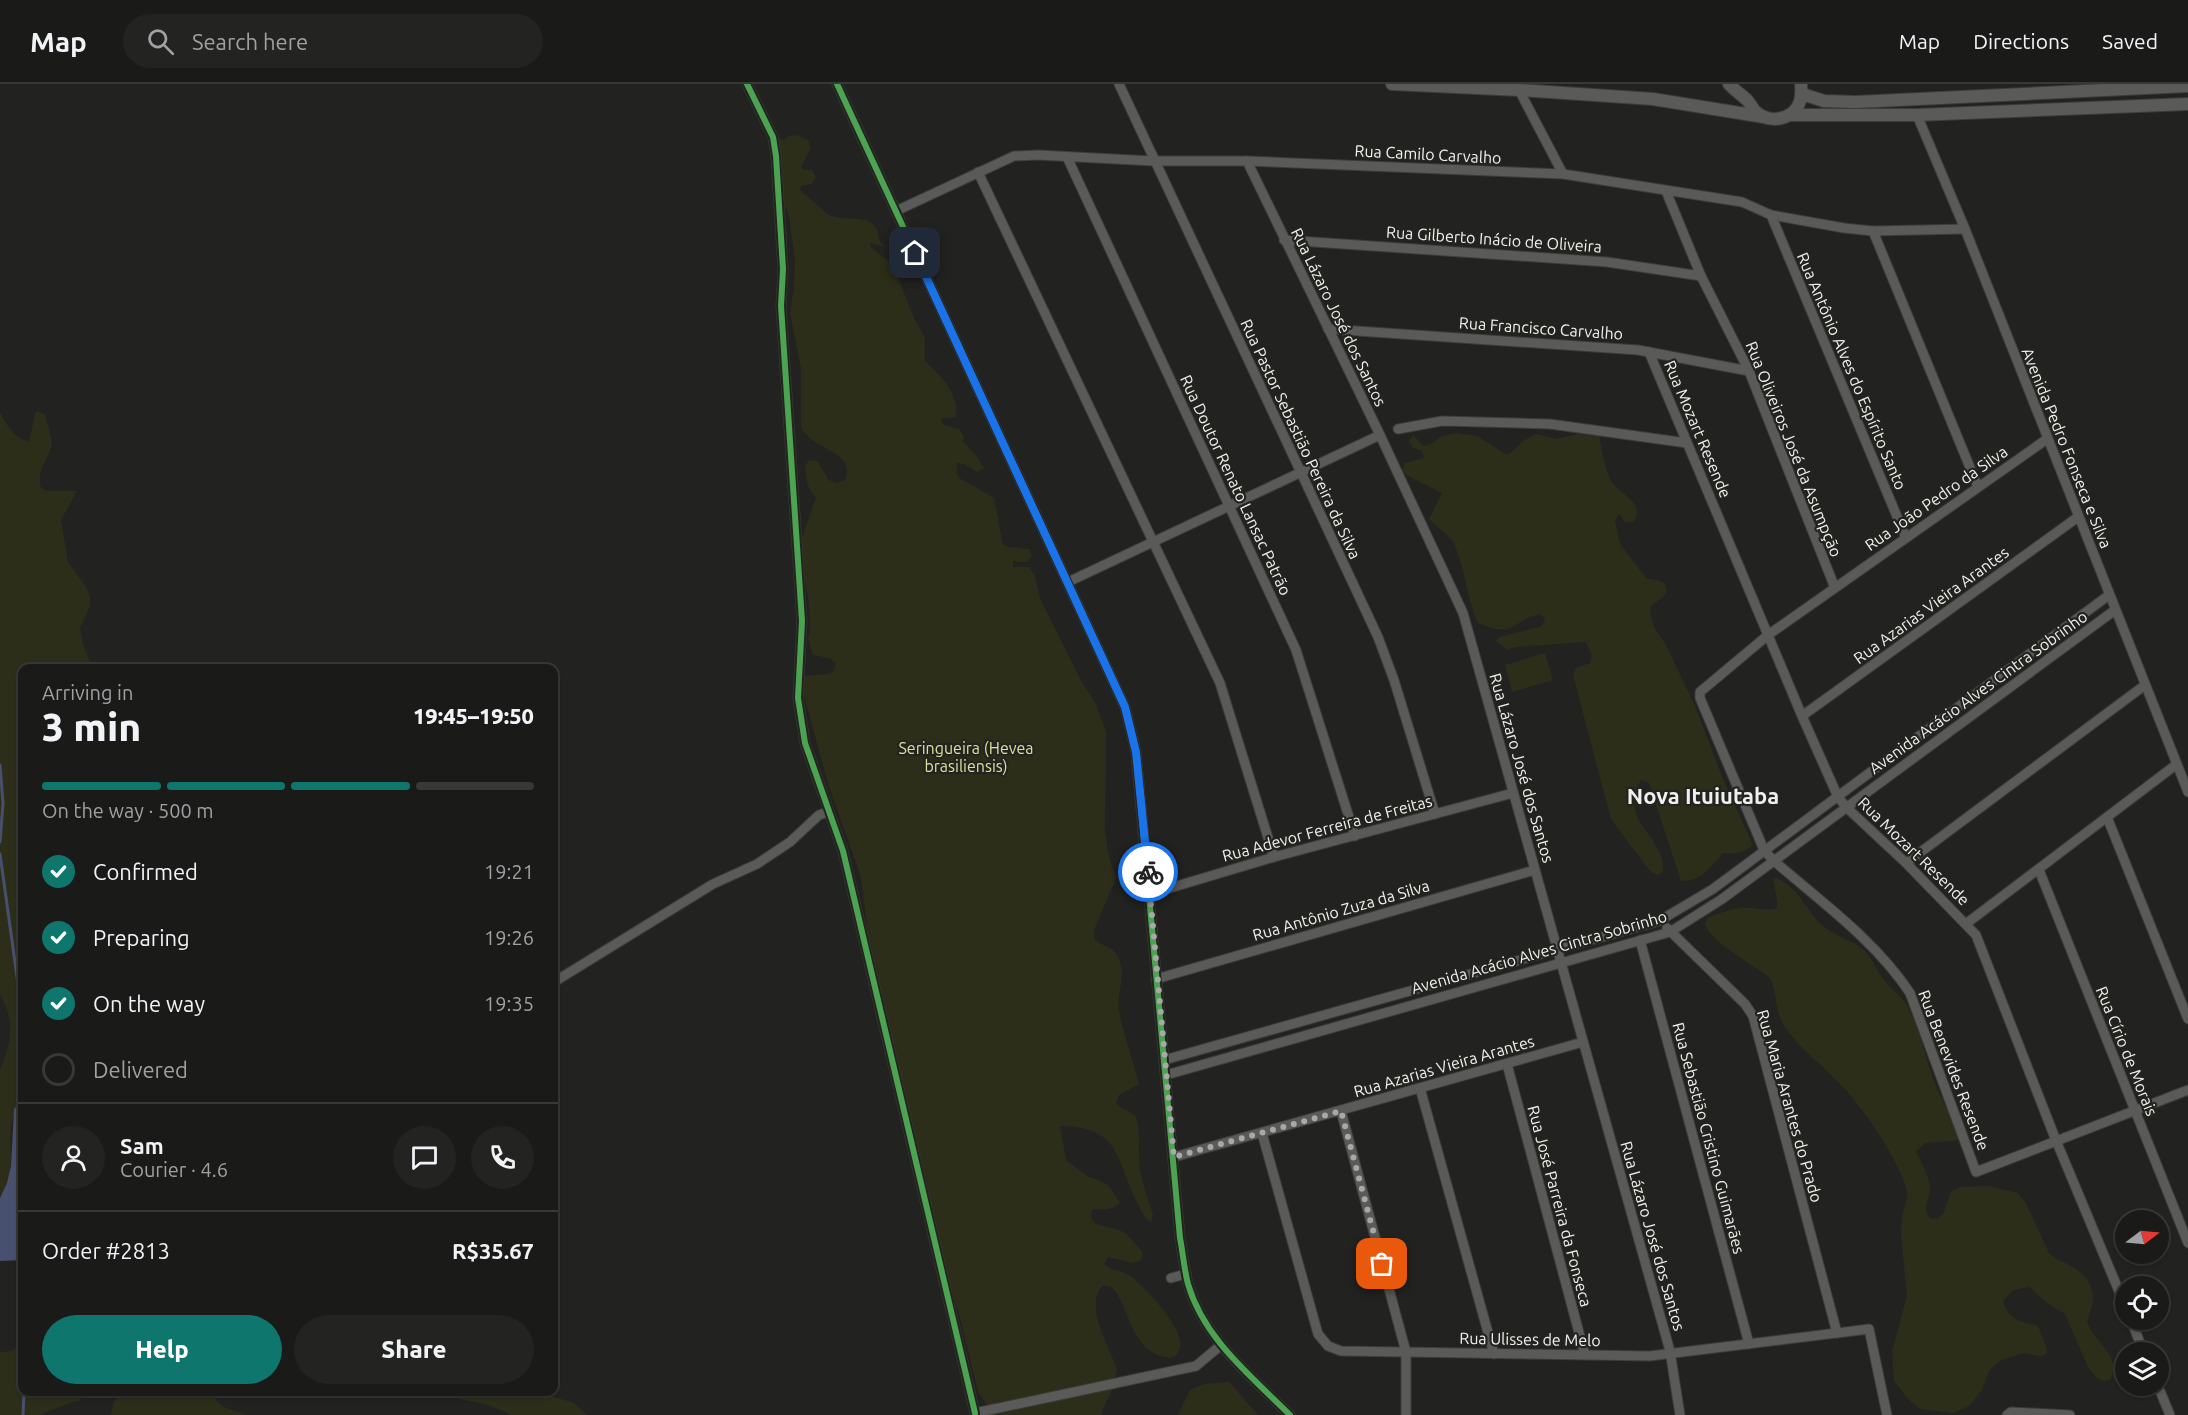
<!DOCTYPE html>
<html lang="en">
<head>
<meta charset="utf-8">
<style>
	body { margin:0; font-family:Ubuntu,sans-serif; background:#232322; color:#f1f3f6; height:100vh; display:flex; flex-direction:column; font-size:22px; white-space:nowrap }
	* { box-sizing:border-box; margin:0 }
	p { font-size:20px; color:#9fa1a2 }
	.icon { flex:none; width:33px; height:33px; fill:none; stroke:currentColor; stroke-width:2; stroke-linecap:round; stroke-linejoin:round }
	.map { position:relative; flex:1; overflow:hidden }
	.drawer { position:absolute; left:18px; top:580px; width:540px; height:732px; display:flex; flex-direction:column; background:#1a1a19; border-radius:12px; box-shadow:0 2px 4px #0004,0 0 0 2px #383838 }
	.drawer>* { flex:none }
	.needle { width:39px; rotate:74deg }
	.fabs { position:absolute; left:2115px; top:1126px; display:grid; gap:12px }
	.fabs a { display:grid; place-items:center; width:54px; height:54px; border-radius:50%; background:#1a1a19; box-shadow:0 2px 4px #0004,0 0 0 2px #383838; font-size:30px }
	.pin { position:absolute; display:grid; place-items:center; width:51px; height:51px; color:#fff; margin:-26px; border-radius:12px; box-shadow:0 3px 9px #0006 }
	.courier { position:absolute; display:grid; place-items:center; width:60px; height:60px; margin:-30px; border:4px solid #1a73e8; border-radius:50%; background:#fff; color:#222; box-shadow:0 2px 8px #0007 }
	.overview em { font-style:normal; font-weight:800 }
	.overview div { display:flex; flex-direction:column-reverse }
	.overview { display:flex; align-items:center; justify-content:space-between; height:102px; padding:0 24px }
	h1 { font-size:39px; font-weight:800; line-height:45px }
	.bar { display:grid; grid-template-columns:repeat(4,1fr); gap:9px 6px; align-content:center; height:72px; padding:0 24px }
	.bar i { height:8px; border-radius:4px; background:#383838 }
	.bar .selected { background:#0f766e }
	.bar p { grid-column:span 4 }
	.line { display:flex; align-items:center; gap:15px; padding:0 24px; border-top:2px solid #383838 }
	.line div { flex:1 }
	.round { display:grid; place-items:center; flex:none; width:63px; height:63px; border-radius:32px; background:#232322 }
	ol { padding:0 24px; list-style:none }
	li { display:flex; align-items:center; gap:18px; height:66px }
	li p { margin-inline-start:auto }
	li .icon { padding:6px; border-radius:50%; background:#0f766e; color:#fff; stroke-width:4 }
	li:last-child { color:#9fa1a2 }
	li i { width:33px; height:33px; border:3px solid #383838; border-radius:50% }
	.action { display:flex; gap:12px; margin-top:auto; padding:12px 24px }
	.action a { flex:1; height:69px; border-radius:36px; background:#0f766e; color:#fff; font-size:24px; font-weight:800; line-height:69px; text-align:center }
	.action a+a { background:#232322; color:#f1f3f6 }
	header { display:flex; align-items:center; gap:36px; box-sizing:border-box; height:84px; padding:0 30px; background:#1a1a19; border-bottom:2px solid #383838 }
	header strong { font-size:28px }
	nav { display:flex; gap:33px; margin-inline-start:auto; font-size:21px }
	.search { width:420px; height:54px; background:#232322; display:flex; align-items:center; gap:15px; box-sizing:border-box; padding:0 21px; border-radius:33px; color:#9fa1a2; font-size:22px }
	.map>svg:first-child { display:block }
</style>
</head>
<body>
<header>
<strong>Map</strong>
<div class="search"><svg class="icon" aria-label="search" viewBox="0 0 24 24"><circle cx="10" cy="10" r="6"/><path d="M15 15l6 6"/></svg>Search here</div>
<nav><a>Map</a><a>Directions</a><a>Saved</a></nav>
</header>
<div class="map">
<svg width="2188" height="1331" viewBox="0 0 2188 1331">
	<rect width="100%" height="100%" fill="#222221"/>
	<g fill="#2d2e19">
		<path d="M797 51 808 56 811 64 801 83 804 86H812L816 93 812 100 801 102 800 106C807 113 815 118 822 125 825 128 826 130 829 131 847 139 878 126 879 156L885 163 870 159 871 163 893 181 914 234 925 254V277C941 292 959 309 956 333L940 335 944 341 959 345 964 352 963 358 975 370 984 384 977 388 964 380 957 379 956 386 959 394 994 414 1003 461 1010 463 1029 465 1032 472 1027 478H1019L1013 476V483H1029L1035 492 1039 511 1045 524 1082 598 1096 620 1106 648 1105 747 1109 773 1116 794 1094 846V855C1103 863 1114 862 1119 875 1126 890 1117 910 1119 926 1123 951 1133 975 1139 1000L1119 1011 1116 1018 1121 1024 1135 1031C1142 1050 1137 1065 1140 1084 1142 1099 1148 1115 1153 1131L1151 1138C1143 1133 1142 1128 1138 1120 1115 1075 1122 1043 1060 1042L1066 1076 1087 1092 1103 1098 1109 1102 1120 1119C1110 1128 1103 1124 1092 1126L1091 1134 1096 1140 1119 1146 1127 1150 1143 1169 1141 1176 1133 1179 1108 1173 1104 1180C1113 1188 1125 1187 1133 1194 1146 1204 1179 1241 1180 1257 1181 1262 1179 1266 1177 1271L1170 1274C1133 1270 1132 1233 1116 1208L1110 1202H1102C1084 1223 1110 1263 1117 1286L1113 1304 1102 1327V1331H991L988 1322 978 1308 960 1233 937 1159 927 1099 896 977 867 845 861 793 829 703 803 608V592L827 590 834 587 836 579 829 574 813 571 808 555 810 546 809 520 801 473V456L816 414C807 405 806 395 805 382L809 376 817 377 829 396 837 399 845 396C857 368 813 366 801 344V284L790 229 794 203 795 175 789 132 780 110 777 54 784 56 789 52Z"/>
		<path d="M36 327 45 330C47 340 53 353 51 363 47 378 36 387 41 404L48 407H77L61 436 68 478 87 504 90 513V522L80 544 83 560 89 576 97 585H22V1022C19 1024 13 1031 12 1037 7 1064 18 1086 0 1113V986C11 961 16 936 0 911V328C6 340 15 356 29 357Z"/>
		<path d="M1456 349 1477 352 1507 371 1513 367 1523 357 1536 350 1556 355 1577 350 1599 352C1602 364 1605 388 1612 398 1621 411 1647 420 1633 438H1625L1619 430 1615 437 1620 460 1646 494 1660 497 1665 500 1667 507 1663 513 1652 521 1650 527 1654 543 1666 561 1695 622 1721 690 1753 761C1743 770 1736 770 1723 769 1710 784 1702 797 1681 797L1649 699 1641 696C1623 727 1644 740 1658 765 1662 771 1663 781 1663 788L1657 791 1650 787 1616 742 1611 735 1573 591 1576 584 1590 579 1592 572 1586 558 1515 563 1508 566 1495 557 1500 553 1542 542 1545 534 1539 530C1507 539 1517 555 1478 539 1466 514 1466 484 1453 458 1448 450 1436 443 1429 435L1442 409 1406 391 1402 386 1405 379 1424 374 1422 367 1413 364 1409 357 1413 351 1424 362 1431 360 1442 352Z"/>
		<path d="M1545 569 1553 596 1512 608 1505 581Z"/>
		<path d="M1773 794C1793 795 1807 827 1821 840 1833 852 1851 855 1864 866 1872 873 1875 884 1882 893 1889 903 1899 910 1906 920 1922 946 1924 975 1936 1002 1944 1021 1955 1037 1961 1056L1926 1059 1916 1067C1921 1078 1929 1091 1930 1103 1931 1116 1921 1122 1930 1134L1937 1135 1943 1130 1951 1108 1961 1103 1988 1102 2018 1109 2027 1121 2049 1169C2055 1175 2062 1177 2069 1181 2094 1194 2098 1212 2087 1237 2093 1259 2123 1270 2110 1296L2104 1297 2097 1294 2088 1283 2065 1230 2047 1219 2029 1203 2013 1206 2003 1217C2010 1238 2019 1237 2038 1242L2046 1262 2047 1270 2040 1272 2024 1269 2001 1276 1989 1287 1982 1306 1969 1322 1953 1329 1920 1325 1907 1314 1894 1297 1892 1267 1907 1212 1901 1150 1902 1131 1908 1111 1904 1097C1889 1062 1867 1029 1841 1001 1823 981 1799 965 1784 942 1774 927 1778 909 1770 894 1752 880 1715 861 1705 841L1707 834C1717 830 1730 825 1741 824 1754 823 1764 828 1777 824V817Z"/>
		<path d="M22 1259V1308H81L80 1317 72 1318 39 1331H0V1268L12 1267Z"/>
		<path d="M1229 1298 1258 1331H1178L1190 1306 1204 1300Z"/>
		<path d="M119 1308H218L216 1316 223 1323 248 1331H111L113 1321Z"/>
		<path d="M439 1308H538L574 1319 587 1331H512L489 1321 460 1315Z"/>
	</g>
	<path fill="#47506e" d="M21 1021 22 1176 0 1177V1114L7 1099 11 1082 14 1025 17 1022Z"/>
	<g fill="none" stroke-linecap="round" stroke-linejoin="round">
		<g stroke="#47506e" stroke-width="3">
			<path d="M0 681 3 719 0 758"/>
			<path d="M0 770 22 929"/>
			<path d="M23 1331 24 1308"/>
		</g>
		<g stroke="#3c3d3b" stroke-width="11">
			<g id="minor">
				<path d="M747 0 773 53 776 72 783 185 781 222 802 537 798 614 805 659 843 767 975 1329"/>
				<path d="M837 0 1125 623 1136 668 1180 1154C1183 1169 1184 1185 1188 1200 1204 1255 1251 1292 1290 1331"/>
				<path d="M1119 0 1378 553 1394 596 1435 730"/>
				<path d="M1519 6 1563 90"/>
				<path d="M1917 31 1965 145 2188 708"/>
				<path d="M1067 73 1296 566 1355 752"/>
				<path d="M1247 77 1380 351 1463 529 1670 1267 1680 1331"/>
				<path d="M978 88 1220 599 1274 773"/>
				<path d="M1666 107 1701 192 1749 287 1835 504"/>
				<path d="M896 127 1014 72 1038 71 1153 77H1247L1563 90 1742 118 1771 131 1844 144 1873 147 1965 145"/>
				<path d="M1771 131 1906 454"/>
				<path d="M1873 147 1978 403"/>
				<path d="M1284 156 1607 178 1701 192"/>
				<path d="M1328 245 1638 266 1749 287"/>
				<path d="M1649 268 1802 632 1838 713 1846 723 1906 779 1976 851 2055 1054 2126 1224"/>
				<path d="M1398 345 1442 337 1550 340 1687 359"/>
				<path d="M2047 355 1768 551 1700 608V614L1764 766 1773 776C1820 817 1875 856 1910 909L1976 1088 2188 1006"/>
				<path d="M1068 498 1380 351"/>
				<path d="M1802 632 2078 433"/>
				<path d="M2107 733 2188 935"/>
				<path d="M1906 779 2145 601"/>
				<path d="M2039 786 2188 1159"/>
				<path d="M1150 810 1274 773 1513 709"/>
				<path d="M1967 839 2177 680"/>
				<path d="M1667 844 1745 920 1753 932 1837 1249"/>
				<path d="M1640 856 1749 1260"/>
				<path d="M1156 895 1535 786"/>
				<path d="M554 898 713 800 757 780 790 758 819 731 828 728"/>
				<path d="M1164 976 1659 837 1713 805 2109 511"/>
				<path d="M1507 980 1585 1271"/>
				<path d="M1166 991 1670 848 1722 815 2115 526"/>
				<path d="M1420 1004 1494 1270"/>
				<path d="M1341 1027 1406 1268V1331"/>
				<path d="M1262 1049 1318 1250 1328 1262 1341 1267 1650 1272 1869 1245 1887 1331"/>
				<path d="M1174 1073 1583 958"/>
				<path d="M1171 1194 1186 1190"/>
				<path d="M2131 1236 2144 1269"/>
				<path d="M2158 1302 2170 1331"/>
				<path d="M976 1331 975 1329 1196 1282 1221 1261"/>
				<path d="M2007 1331 2011 1328 2070 1331"/>
			</g>
		</g>
		<g stroke="#3c3d3b" stroke-width="14">
			<g id="tertiary">
				<path d="M1392 0 1519 6 1653 15 1764 33"/>
				<path d="M1729 0C1734 6 1741 10 1747 16 1750 19 1752 24 1755 27 1765 37 1780 37 1791 30 1801 22 1802 12 1801 0"/>
				<path d="M1802 10 1824 17 1856 18 2188 2"/>
				<path d="M1789 31H1917L2188 20"/>
			</g>
		</g>
		<use href="#minor" stroke="#5a5a58" stroke-width="9"/>
		<use href="#tertiary" stroke="#5a5a58" stroke-width="12"/>
		<g stroke="#232320" stroke-width="10">
			<g id="cycleway">
				<path d="M747 0 773 53 776 72 783 185 781 222 802 537 798 614 805 659 843 767 975 1329"/>
				<path d="M837 0 1125 623 1136 668 1180 1154C1183 1169 1184 1185 1188 1200 1204 1255 1251 1292 1290 1331"/>
			</g>
		</g>
		<use href="#cycleway" stroke="#4ca352" stroke-width="6"/>
	</g>
	<g fill="none" stroke-linecap="round" stroke-linejoin="round">
		<path stroke="#a8a8a6" stroke-width="6" stroke-dasharray="0 10.8" d="M1148 788 1174 1073 1341 1027 1382 1180"/>
		<path stroke="#1a73e8" stroke-width="8" d="M915 169 1125 623 1136 668 1148 788"/>
	</g>
	<g text-anchor="middle" dominant-baseline="central" stroke-width="4.5" stroke-linejoin="round" paint-order="stroke">
		<g font-size="16" fill="#f0f0ee" stroke="#232320">
			<text transform="translate(1428 70) rotate(3)">Rua Camilo Carvalho</text>
			<text transform="translate(1494 155) rotate(4)">Rua Gilberto Inácio de Oliveira</text>
			<text transform="translate(1339 233) rotate(64)">Rua Lázaro José dos Santos</text>
			<text transform="translate(1541 244) rotate(4)">Rua Francisco Carvalho</text>
			<text transform="translate(1852 287) rotate(67)">Rua Antônio Alves do Espírito Santo</text>
			<text transform="translate(1698 345) rotate(67)">Rua Mozart Resende</text>
			<text transform="translate(1301 355) rotate(65)">Rua Pastor Sebastião Pereira da Silva</text>
			<text transform="translate(2067 364) rotate(68)">Avenida Pedro Fonseca e Silva</text>
			<text transform="translate(1794 365) rotate(68)">Rua Oliveiros José da Asumpção</text>
			<text transform="translate(1236 401) rotate(65)">Rua Doutor Renato Lansac Patrão</text>
			<text transform="translate(1936 414) rotate(-35)">Rua João Pedro da Silva</text>
			<text transform="translate(1931 521) rotate(-36)">Rua Azarias Vieira Arantes</text>
			<text transform="translate(1978 608) rotate(-36)">Avenida Acácio Alves Cintra Sobrinho</text>
			<text transform="translate(1522 684) rotate(74)">Rua Lázaro José dos Santos</text>
			<text transform="translate(1327 744) rotate(-15)">Rua Adevor Ferreira de Freitas</text>
			<text transform="translate(1914 767) rotate(44)">Rua Mozart Resende</text>
			<text transform="translate(1341 826) rotate(-16)">Rua Antônio Zuza da Silva</text>
			<text transform="translate(1539 868) rotate(-16)">Avenida Acácio Alves Cintra Sobrinho</text>
			<text transform="translate(2127 967) rotate(68)">Rua Círio de Morais</text>
			<text transform="translate(1444 982) rotate(-16)">Rua Azarias Vieira Arantes</text>
			<text transform="translate(1954 986) rotate(69)">Rua Benevides Resende</text>
			<text transform="translate(1790 1022) rotate(74)">Rua Maria Arantes do Prado</text>
			<text transform="translate(1709 1054) rotate(75)">Rua Sebastião Cristino Guimarães</text>
			<text transform="translate(1560 1122) rotate(75)">Rua José Parreira da Fonseca</text>
			<text transform="translate(1653 1152) rotate(74)">Rua Lázaro José dos Santos</text>
			<text transform="translate(1530 1255) rotate(1)">Rua Ulisses de Melo</text>
		</g>
		<g font-size="16" fill="#dbe09d" stroke="#232320">
			<text x="966" y="664">Seringueira (Hevea<tspan x="966" dy="18">brasiliensis)</tspan></text>
		</g>
		<g font-size="22" font-weight="bold" fill="#f0f0ee" stroke="#232320">
			<text x="1703" y="711">Nova Ituiutaba</text>
		</g>
	</g>
</svg>
<div class="fabs">
<a><svg class="needle" viewBox="-14 -14 28 28"><path d="M0-13l5 13h-10z" fill="#e53935"/><path d="M0 13l5-13h-10z" fill="#9fa1a2"/></svg></a>
<a><svg class="icon" aria-label="locate" viewBox="0 0 24 24"><circle cx="12" cy="12" r="6"/><path d="M12 2v4M12 18v4M2 12h4M18 12h4"/></svg></a>
<a><svg class="icon" aria-label="layers" viewBox="0 0 24 24"><path d="M12 4l9 5-9 5-9-5zM3 14l9 5 9-5"/></svg></a>
</div>
<div class="pin" style="left:1382px;top:1180px;background:#ea580c"><svg class="icon" aria-label="bag" viewBox="0 0 24 24"><path d="M5 8h14l-1 12H6zM9 8a3 3 0 0 1 6 0"/></svg></div>
<div class="pin" style="left:915px;top:169px;background:#1f2937"><svg class="icon" aria-label="home" viewBox="0 0 24 24"><path d="M3 11l9-7 9 7M6 9v11h12V9"/></svg></div>
<div class="courier" style="left:1148px;top:788px"><svg class="icon" aria-label="bike" viewBox="0 0 24 24"><circle cx="6" cy="16" r="4"/><circle cx="18" cy="16" r="4"/><path d="M6 16l4-8h5l3 8M10 8l3 8H6M13 5h3"/></svg></div>
<section class="drawer">
<div class="overview"><div><h1>3 min</h1><p>Arriving in</p></div><em>19:45–19:50</em></div>
<div class="bar"><i class="selected"></i><i class="selected"></i><i class="selected"></i><i></i><p>On the way · 500 m</p></div>
<ol>
<li><svg class="icon" aria-label="check" viewBox="0 0 24 24"><path d="M5 12l5 5 9-10"/></svg>Confirmed<p>19:21</p></li>
<li><svg class="icon" aria-label="check" viewBox="0 0 24 24"><path d="M5 12l5 5 9-10"/></svg>Preparing<p>19:26</p></li>
<li><svg class="icon" aria-label="check" viewBox="0 0 24 24"><path d="M5 12l5 5 9-10"/></svg>On the way<p>19:35</p></li>
<li><i></i>Delivered</li>
</ol>
<div class="line" style="height:108px"><a class="round"><svg class="icon" aria-label="person" viewBox="0 0 24 24"><circle cx="12" cy="8" r="4"/><path d="M4 21q1-7 8-7t8 7"/></svg></a><div><b>Sam</b><p>Courier · 4.6</p></div><a class="round"><svg class="icon" aria-label="chat" viewBox="0 0 24 24"><path d="M4 5h16v11H9l-5 4z"/></svg></a><a class="round"><svg class="icon" aria-label="phone" viewBox="0 0 24 24"><path d="M5 4h4l2 5-3 2q2 4 5 5l2-3 5 2v4C11 20 4 13 5 4z"/></svg></a></div>
<div class="line" style="height:78px"><div>Order #2813</div><b>R$35.67</b></div>
<div class="action"><a>Help</a><a>Share</a></div>
</section>
</div>
</body>
</html>
